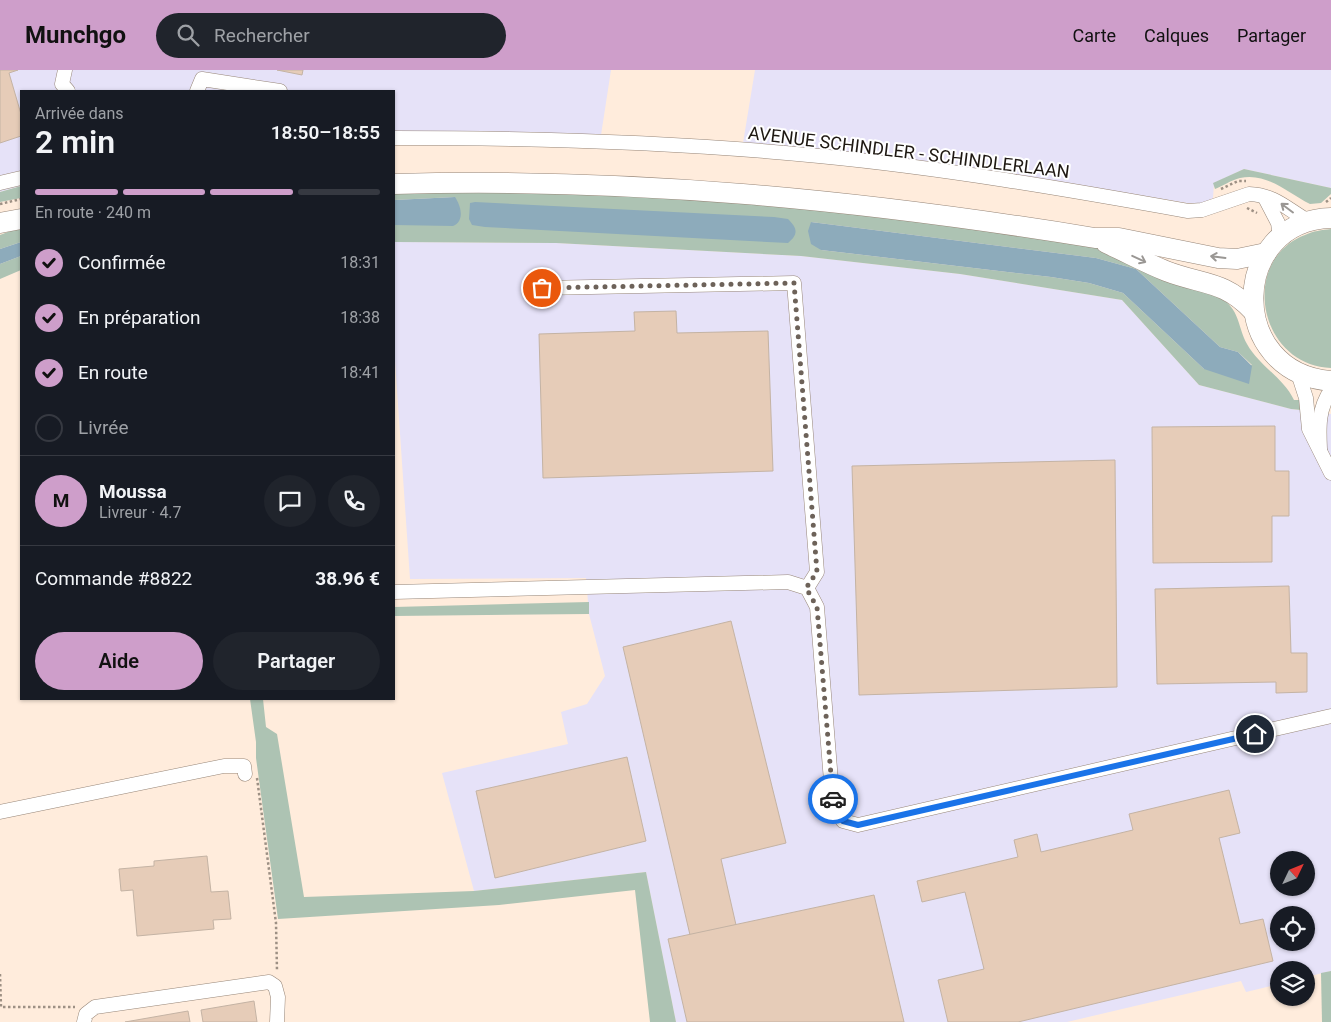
<!DOCTYPE html>
<html lang="fr">
<head>
<meta charset="utf-8">
<style>
	body { margin:0; font-family:Roboto,sans-serif; background:#20242c; color:#f1f3f6; height:100vh; display:flex; flex-direction:column; font-size:19px; white-space:nowrap }
	* { box-sizing:border-box; margin:0 }
	p { font-size:16px; color:#9ea1a6 }
	.icon { flex:none; width:28px; height:28px; fill:none; stroke:currentColor; stroke-width:2; stroke-linecap:round; stroke-linejoin:round }
	.map { position:relative; flex:1; overflow:hidden }
	.sheet { position:absolute; left:20px; top:20px; width:375px; height:610px; display:flex; flex-direction:column; background:#171b24; border-radius:0px; box-shadow:0 1px 4px #0004 }
	.sheet>* { flex:none }
	.needle { width:32px; rotate:47deg }
	.tools { position:absolute; left:1270px; top:781px; display:grid; gap:10px }
	.tools a { display:grid; place-items:center; width:45px; height:45px; border-radius:50%; background:#171b24; box-shadow:0 1px 4px #0004; font-size:25px }
	.pin { position:absolute; display:grid; place-items:center; width:42px; height:42px; color:#fff; margin:-21px; border:2px solid #fff; border-radius:50%; box-shadow:0 1px 5px #0007 }
	.courier { position:absolute; display:grid; place-items:center; width:50px; height:50px; margin:-25px; border:4px solid #1a73e8; border-radius:50%; background:#fff; color:#222; box-shadow:0 1px 6px #0007 }
	.summary em { font-style:normal; font-weight:600 }
	.summary div { display:flex; flex-direction:column-reverse }
	.summary { display:flex; align-items:center; justify-content:space-between; height:85px; padding:0 15px }
	h1 { font-size:32px; font-weight:600; line-height:38px }
	.bar { display:grid; grid-template-columns:repeat(4,1fr); gap:8px 5px; align-content:center; height:60px; padding:0 15px }
	.bar i { height:6px; border-radius:4px; background:#363941 }
	.bar .current { background:#ce9eca }
	.bar p { grid-column:span 4 }
	.line { display:flex; align-items:center; gap:12px; padding:0 15px; border-top:1px solid #363941 }
	.line div { flex:1 }
	.round { display:grid; place-items:center; flex:none; width:52px; height:52px; border-radius:26px; background:#20242c }
	ol { padding:0 15px; list-style:none }
	li { display:flex; align-items:center; gap:15px; height:55px }
	li p { margin-inline-start:auto }
	li .icon { padding:5px; border-radius:50%; background:#ce9eca; color:#111; stroke-width:4 }
	li:last-child { color:#9ea1a6 }
	li i { width:28px; height:28px; border:2px solid #363941; border-radius:50% }
	.primary-button { display:flex; gap:10px; margin-top:auto; padding:10px 15px }
	.primary-button a { flex:1; height:58px; border-radius:30px; background:#ce9eca; color:#111; font-size:20px; font-weight:600; line-height:58px; text-align:center }
	.primary-button a+a { background:#20242c; color:#f1f3f6 }
	header { display:flex; align-items:center; gap:30px; box-sizing:border-box; height:70px; padding:0 25px; background:#ce9eca; color:#111 }
	header strong { font-size:24px }
	nav { display:flex; gap:28px; margin-inline-start:auto; font-size:18px }
	.search { width:350px; height:45px; background:#20242c; display:flex; align-items:center; gap:12px; box-sizing:border-box; padding:0 18px; border-radius:28px; color:#9ea1a6; font-size:19px }
	.map>svg:first-child { display:block }
</style>
</head>
<body>
<header>
<strong>Munchgo</strong>
<div class="search"><svg class="icon" aria-label="search" viewBox="0 0 24 24"><circle cx="10" cy="10" r="6"/><path d="M15 15l6 6"/></svg>Rechercher</div>
<nav><a>Carte</a><a>Calques</a><a>Partager</a></nav>
</header>
<div class="map">
<svg width="1331" height="952" viewBox="0 0 1331 952">
	<rect width="100%" height="100%" fill="#ffecdc"/>
	<g fill="#e6e2f8" fill-rule="evenodd">
		<path d="M0 0H611L601 65 394 63V21H21V116L0 122Z"/>
		<path d="M755 0H1331V118L1244 99 1214 113 1213 128 1204 133H1187L1042 109 743 73Z"/>
		<path d="M394 172 556 173 801 186 960 204 1122 230 1199 315 1291 339 1331 344V901L1306 907V900H1279V914L1246 922 1241 911 1067 952H676L646 802 474 821 442 703 568 674 561 642 587 634 605 606 589 544 586 508 410 509 394 276ZM1279 790H1306V818H1279ZM1279 845H1306V872H1279Z"/>
	</g>
	<g fill="#adc3b3" fill-rule="evenodd">
		<path d="M1244 99 1331 118V124L1321 133 1310 134C1288 123 1267 102 1240 108 1231 110 1223 116 1215 119L1213 113Z"/>
		<path d="M21 116V128L0 132V122Z"/>
		<path d="M394 122H520L711 129 906 147 1092 175 1224 230C1240 242 1238 258 1247 274 1259 296 1283 307 1294 330H1302L1301 340 1291 339 1199 315 1122 230 960 204 801 186 556 173 394 172V155H398L455 127 394 130ZM811 152 1096 188 1136 199 1220 277 1238 282 1252 295 1204 299 1123 223 1089 213 1051 207 821 180Z"/>
		<path d="M21 157V172L0 179V165Z"/>
		<path d="M1331 159V298C1258 295 1239 190 1305 165 1313 161 1322 160 1331 159Z"/>
		<path d="M21 186V200L0 209V194Z"/>
		<path d="M589 532V544L394 546V537Z"/>
		<path d="M250 629H263L266 657 277 664 304 827 474 821 646 802 676 952H650L635 820 499 835 278 849 256 688V672Z"/>
		<path d="M1331 901V952H1322L1321 903Z"/>
	</g>
	<g fill="#8dabbb">
		<path d="M455 127C461 136 465 151 453 156L394 155V130Z"/>
		<path d="M475 132 774 147 788 149C797 158 799 164 788 173L485 157 472 155 469 149 470 133Z"/>
		<path d="M811 152 1096 188 1136 199 1220 277 1238 282 1252 296 1249 314 1204 299 1123 223 1089 213 1051 207 821 180 811 174 808 161Z"/>
		<path d="M21 172V186L0 194V179Z"/>
	</g>
	<g fill="#e6ccb8" stroke="#c4b3a4">
		<path d="M0 0H18L9 3 21 44V66L0 73Z"/>
		<path d="M277 0H303L302 5Z"/>
		<path d="M676 241 677 263 768 261 773 401 543 408 539 264 635 261 634 242Z"/>
		<path d="M1275 356V401H1289V446H1272V492L1153 493 1152 357Z"/>
		<path d="M1115 390 1117 617 859 625 852 396Z"/>
		<path d="M1289 516 1291 583H1307V622L1276 623V612L1157 614 1155 519Z"/>
		<path d="M731 551 786 773 721 789 736 855 690 865 623 577Z"/>
		<path d="M627 687 646 771 495 808 476 721Z"/>
		<path d="M1229 720 1240 763 1219 768 1240 854 1263 849 1273 891 1018 952H948L938 910 984 899 965 822 922 832 917 811 1018 787 1014 770 1037 764 1041 782 1133 760 1129 744Z"/>
		<path d="M207 786 211 822 228 821 231 849 213 850 214 859 137 866 133 820 121 821 119 799 154 796V791Z"/>
		<path d="M874 825 904 952H687L668 869Z"/>
		<path d="M254 931 257 952H203L201 940Z"/>
		<path d="M188 941 190 952H125Z"/>
	</g>
	<g fill="none" stroke-linecap="round" stroke-linejoin="round">
		<g stroke="#978678" stroke-width="15">
			<g id="minor">
				<path d="M65 0 62 14 68 21"/>
				<path d="M197 21 202 9 280 21"/>
				<path d="M394 68C536 68 677 72 819 86 943 98 1065 119 1188 141L1202 140 1249 124C1275 125 1287 139 1308 151"/>
				<path d="M0 113 21 108"/>
				<path d="M1265 128 1278 153 1280 167"/>
				<path d="M542 218 794 213 817 502 807 518"/>
				<path d="M1298 303 1306 328 1309 359 1331 403"/>
				<path d="M1320 379C1319 357 1318 339 1331 320"/>
				<path d="M394 522 788 512 807 518 817 537 833 736 843 751 858 755 1331 646"/>
				<path d="M0 742 224 696H244L245 704"/>
				<path d="M84 952 86 944 95 937 269 912 275 916 278 927 277 952"/>
			</g>
		</g>
		<g stroke="#978678" stroke-width="21">
			<g id="highway">
				<path d="M394 114C630 107 862 130 1095 168H1119L1218 188 1237 189 1266 183"/>
				<path d="M1331 148C1229 151 1226 303 1331 311"/>
				<path d="M0 153 21 149"/>
				<path d="M1106 173C1126 182 1146 193 1166 201 1202 215 1224 210 1253 241"/>
			</g>
		</g>
		<g stroke="#9d9084" stroke-width="2.5" stroke-dasharray="2.5 2.5" stroke-linecap="butt">
			<path d="M1221 119 1238 111H1246"/>
			<path d="M1326 132 1331 128"/>
			<path d="M0 134 21 129"/>
			<path d="M1247 138 1257 143"/>
			<path d="M257 708 276 853 277 901"/>
			<path d="M0 904 1 937H75"/>
		</g>
		<use href="#minor" stroke="#fff" stroke-width="14"/>
		<use href="#highway" stroke="#fff" stroke-width="20"/>
	</g>
	<defs><path id="oneway-shaft" d="M-6 0H5M1.5-3L5.5 0L1.5 3" fill="none" stroke-width="1.6" stroke-linecap="round" stroke-linejoin="round" transform="scale(1.25)"/></defs>
	<g stroke="#9a9794">
		<use href="#oneway-shaft" transform="translate(1287 138) rotate(-143)"/>
		<use href="#oneway-shaft" transform="translate(1218 187) rotate(-173)"/>
		<use href="#oneway-shaft" transform="translate(1139 189) rotate(25)"/>
	</g>
	<g fill="none" stroke-linecap="round" stroke-linejoin="round">
		<path stroke="#6d6259" stroke-width="5" stroke-dasharray="0 9" d="M542 218 794 213 817 502 806 518 817 537 833 729"/>
		<path stroke="#1a73e8" stroke-width="6" d="M833 729V736L843 751 858 755 1255 664"/>
	</g>
	<g text-anchor="middle" dominant-baseline="central" stroke-width="4" stroke-linejoin="round" paint-order="stroke">
		<g font-size="18" fill="#1e1812" stroke="#fff">
			<text transform="translate(909 82) rotate(7)">AVENUE SCHINDLER - SCHINDLERLAAN</text>
		</g>
	</g>
</svg>
<div class="tools">
<a><svg class="needle" viewBox="-14 -14 28 28"><path d="M0-13l5 13h-10z" fill="#e53935"/><path d="M0 13l5-13h-10z" fill="#9ea1a6"/></svg></a>
<a><svg class="icon" aria-label="locate" viewBox="0 0 24 24"><circle cx="12" cy="12" r="6"/><path d="M12 2v4M12 18v4M2 12h4M18 12h4"/></svg></a>
<a><svg class="icon" aria-label="layers" viewBox="0 0 24 24"><path d="M12 4l9 5-9 5-9-5zM3 14l9 5 9-5"/></svg></a>
</div>
<div class="pin" style="left:542px;top:218px;background:#ea580c"><svg class="icon" aria-label="bag" viewBox="0 0 24 24"><path d="M5 8h14l-1 12H6zM9 8a3 3 0 0 1 6 0"/></svg></div>
<div class="pin" style="left:1255px;top:664px;background:#1f2937"><svg class="icon" aria-label="home" viewBox="0 0 24 24"><path d="M3 11l9-7 9 7M6 9v11h12V9"/></svg></div>
<div class="courier" style="left:833px;top:729px"><svg class="icon" aria-label="car" viewBox="0 0 24 24"><path d="M5 17H2v-5l4-1 3-4h7l3 4 3 1v5h-3M9 17h6M6 11h13"/><circle cx="7" cy="17" r="2"/><circle cx="17" cy="17" r="2"/></svg></div>
<section class="sheet">
<div class="summary"><div><h1>2 min</h1><p>Arrivée dans</p></div><em>18:50–18:55</em></div>
<div class="bar"><i class="current"></i><i class="current"></i><i class="current"></i><i></i><p>En route · 240 m</p></div>
<ol>
<li><svg class="icon" aria-label="check" viewBox="0 0 24 24"><path d="M5 12l5 5 9-10"/></svg>Confirmée<p>18:31</p></li>
<li><svg class="icon" aria-label="check" viewBox="0 0 24 24"><path d="M5 12l5 5 9-10"/></svg>En préparation<p>18:38</p></li>
<li><svg class="icon" aria-label="check" viewBox="0 0 24 24"><path d="M5 12l5 5 9-10"/></svg>En route<p>18:41</p></li>
<li><i></i>Livrée</li>
</ol>
<div class="line" style="height:90px"><b class="round" style="background:#ce9eca;color:#111">M</b><div><b>Moussa</b><p>Livreur · 4.7</p></div><a class="round"><svg class="icon" aria-label="chat" viewBox="0 0 24 24"><path d="M4 5h16v11H9l-5 4z"/></svg></a><a class="round"><svg class="icon" aria-label="phone" viewBox="0 0 24 24"><path d="M5 4h4l2 5-3 2q2 4 5 5l2-3 5 2v4C11 20 4 13 5 4z"/></svg></a></div>
<div class="line" style="height:65px"><div>Commande #8822</div><b>38.96 €</b></div>
<div class="primary-button"><a>Aide</a><a>Partager</a></div>
</section>
</div>
</body>
</html>
